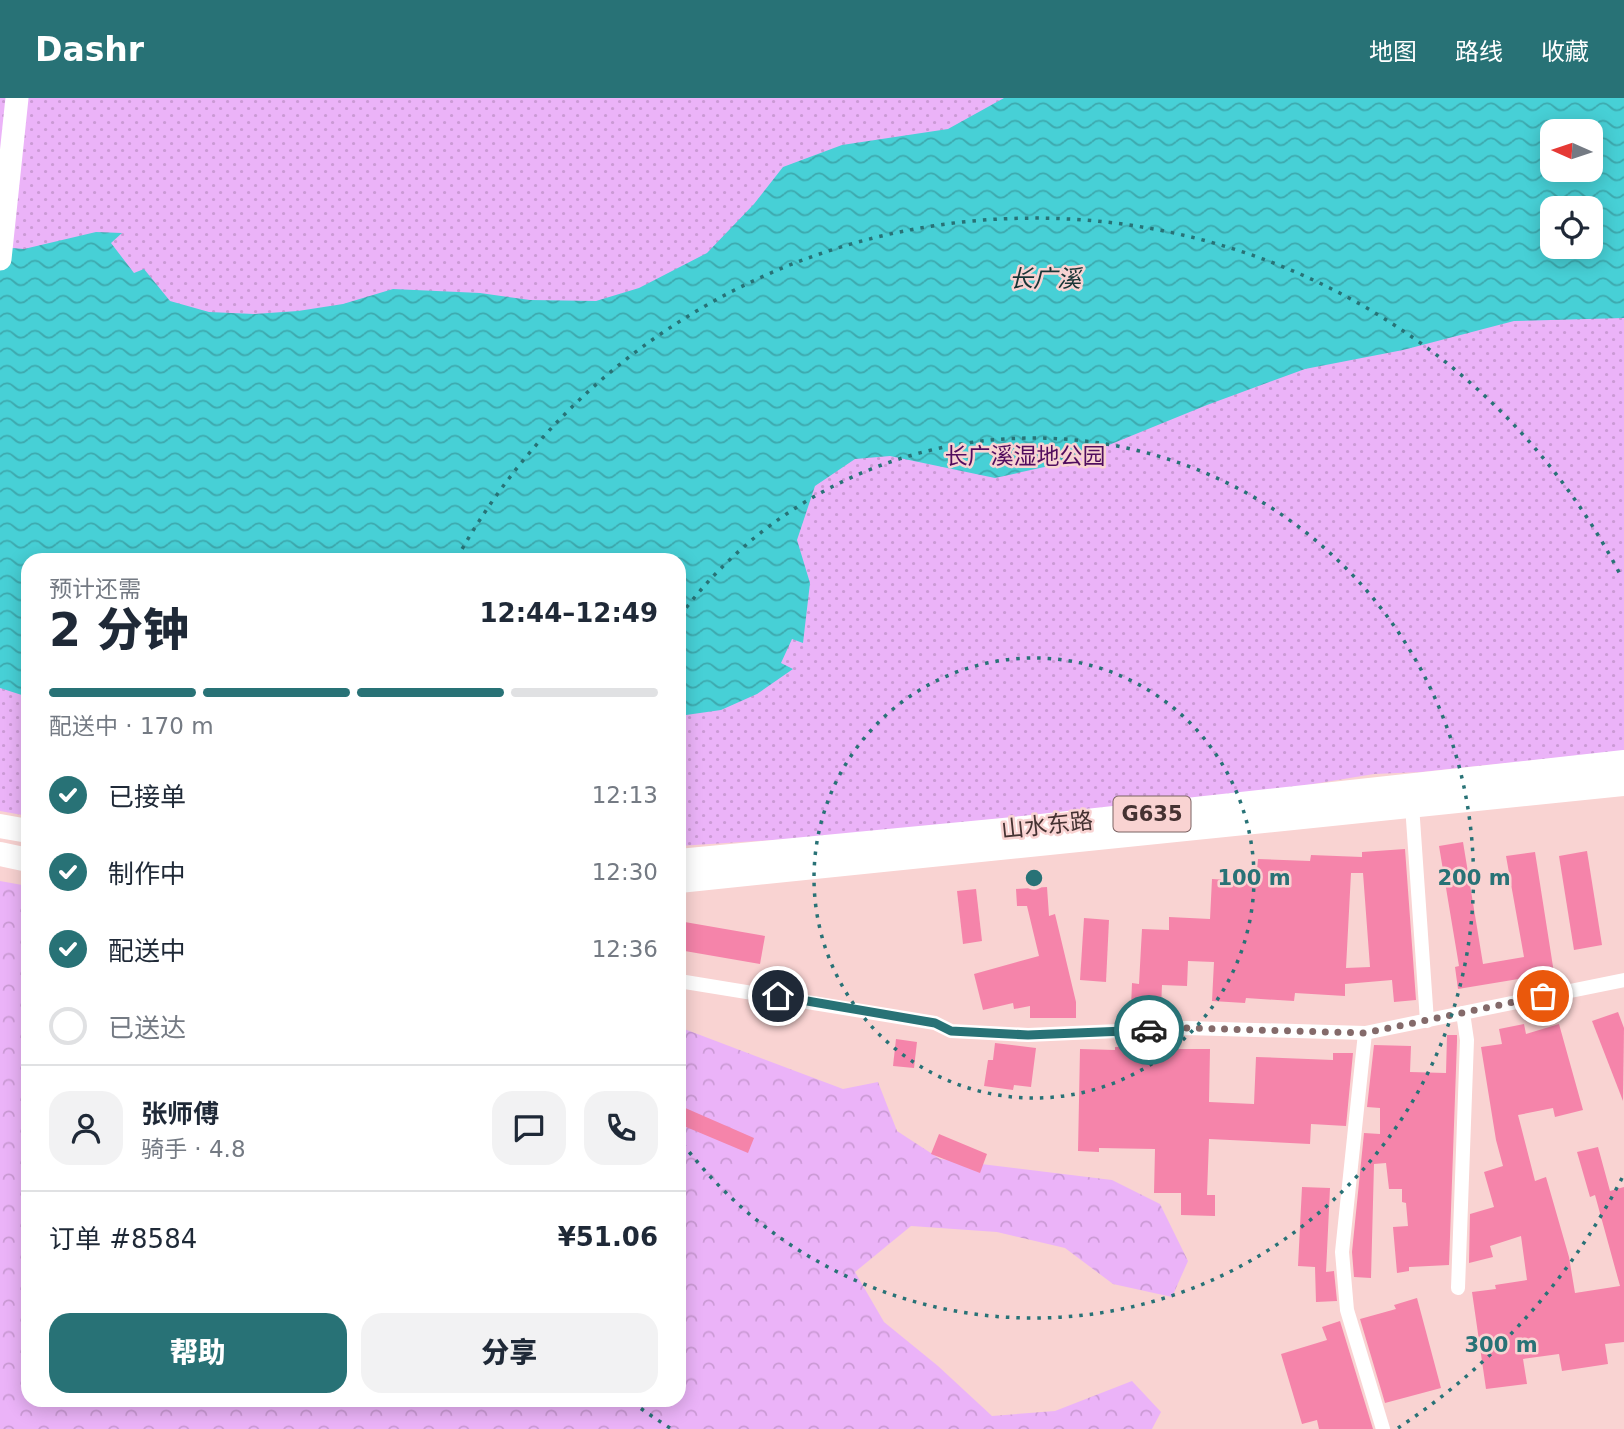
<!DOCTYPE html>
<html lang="zh">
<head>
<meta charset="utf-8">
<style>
	body { margin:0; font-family:"DejaVu Sans","Noto Sans SC",sans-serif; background:#f2f2f3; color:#1f2937; height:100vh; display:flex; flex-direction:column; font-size:26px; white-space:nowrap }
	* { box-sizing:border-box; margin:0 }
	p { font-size:23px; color:#747a83 }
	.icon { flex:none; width:38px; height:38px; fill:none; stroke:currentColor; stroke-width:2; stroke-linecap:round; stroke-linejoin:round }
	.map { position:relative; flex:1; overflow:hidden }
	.drawer { position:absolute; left:21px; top:455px; width:665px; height:854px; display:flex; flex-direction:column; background:#fff; border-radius:21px; box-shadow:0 4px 18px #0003 }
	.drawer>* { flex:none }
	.needle { width:46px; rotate:273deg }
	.fabs { position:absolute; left:1540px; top:21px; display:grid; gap:14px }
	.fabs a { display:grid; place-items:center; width:63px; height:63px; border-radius:14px; background:#fff; box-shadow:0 4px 18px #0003; font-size:35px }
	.pin { position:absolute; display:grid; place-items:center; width:60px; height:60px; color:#fff; margin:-30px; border:4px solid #fff; border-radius:50%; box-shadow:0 2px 7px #0007 }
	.courier { position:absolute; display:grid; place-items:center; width:70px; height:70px; margin:-35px; border:5px solid #287276; border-radius:50%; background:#fff; color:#222; box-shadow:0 2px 9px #0007 }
	.headline em { font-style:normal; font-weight:800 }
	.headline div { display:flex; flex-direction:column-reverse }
	.headline { display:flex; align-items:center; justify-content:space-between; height:119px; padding:0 28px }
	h1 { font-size:46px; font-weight:800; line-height:52px }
	.bar { display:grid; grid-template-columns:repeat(4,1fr); gap:10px 7px; align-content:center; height:84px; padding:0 28px }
	.bar i { height:9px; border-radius:5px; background:#e0e1e3 }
	.bar .on { background:#287276 }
	.bar p { grid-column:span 4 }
	.line { display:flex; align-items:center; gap:18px; padding:0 28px; border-top:2px solid #e0e1e3 }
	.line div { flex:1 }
	.round { display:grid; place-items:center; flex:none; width:74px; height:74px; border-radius:21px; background:#f2f2f3 }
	ol { padding:0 28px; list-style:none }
	li { display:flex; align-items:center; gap:21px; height:77px }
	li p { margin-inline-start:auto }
	li .icon { padding:7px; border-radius:50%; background:#287276; color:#fff; stroke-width:4 }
	li:last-child { color:#747a83 }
	li i { width:38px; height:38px; border:4px solid #e0e1e3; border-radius:50% }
	.cta { display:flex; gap:14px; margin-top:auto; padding:14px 28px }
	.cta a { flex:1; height:80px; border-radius:21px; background:#287276; color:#fff; font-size:28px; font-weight:800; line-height:80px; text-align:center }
	.cta a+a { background:#f2f2f3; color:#1f2937 }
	header { display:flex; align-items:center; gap:42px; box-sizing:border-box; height:98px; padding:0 35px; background:#287276; color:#fff }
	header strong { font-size:33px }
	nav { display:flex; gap:38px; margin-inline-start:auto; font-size:24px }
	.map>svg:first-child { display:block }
</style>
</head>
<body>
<header>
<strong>Dashr</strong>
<nav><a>地图</a><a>路线</a><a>收藏</a></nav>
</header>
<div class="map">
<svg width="1624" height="1331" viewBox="0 0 1624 1331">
	<defs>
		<pattern id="forest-crowns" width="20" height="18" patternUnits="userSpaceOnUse" patternTransform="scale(1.75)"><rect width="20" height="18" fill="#ebb3f8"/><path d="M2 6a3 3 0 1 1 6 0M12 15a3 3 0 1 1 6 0" fill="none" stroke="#cb9ad5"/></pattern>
		<pattern id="park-dots" width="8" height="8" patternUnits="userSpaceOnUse" patternTransform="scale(1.75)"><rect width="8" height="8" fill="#ebb3f8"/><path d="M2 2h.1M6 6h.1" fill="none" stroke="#cb9ad5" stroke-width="1.8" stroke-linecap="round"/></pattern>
		<pattern id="water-waves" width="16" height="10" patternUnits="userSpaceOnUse" patternTransform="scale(1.75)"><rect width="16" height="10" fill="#47d0d6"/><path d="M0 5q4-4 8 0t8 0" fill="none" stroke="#3da9ae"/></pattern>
	</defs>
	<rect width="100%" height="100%" fill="#f9d3d2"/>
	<path fill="url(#forest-crowns)" d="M0 783 28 788V1302H679V929L843 991 878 984 897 1033 940 1061 1112 1082 1160 1106 1188 1163 1172 1199 1113 1186 1065 1150 997 1134 911 1128 855 1174 884 1224 938 1268 992 1318 1055 1313 1132 1283 1161 1314 1152 1331H0Z"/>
	<path fill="url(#park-dots)" fill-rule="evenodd" d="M0 0H1624V653L1421 674 1374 676 1283 691 835 738 679 748V462H28V718L0 713ZM1552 33H1591V72H1552ZM1552 110H1591V149H1552Z"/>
	<path fill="url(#water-waves)" fill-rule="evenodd" d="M1004 0H1624V220L1514 223 1403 252 1305 271 1207 307 1067 364 995 380 890 358 855 361 815 388 797 442 810 485 803 545 792 541 781 565 793 571 757 596 721 612 679 618V462H28V599L0 590V149L24 151 96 134 122 135 111 145 134 175 144 171 170 203 209 214 254 216 298 213 343 206 393 191 480 195 530 202 596 203 639 190 707 155 754 106 783 69 842 47 948 31ZM1552 33H1591V72H1552ZM1552 110H1591V149H1552Z"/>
	<g fill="#f584aa" fill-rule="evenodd">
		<path d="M1463 744 1483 866 1524 859 1506 758 1535 754 1554 875 1458 891 1455 869 1459 868 1439 748Z"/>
		<path d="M1405 751 1416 902 1394 904 1392 882 1345 886V898L1295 895 1294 903 1246 900 1245 905 1212 903 1214 864 1188 863 1187 888 1162 887 1161 910 1131 909 1132 885 1139 886 1142 831 1169 832V819L1210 821 1212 781 1256 784 1258 761 1310 763 1311 757 1362 759V754ZM1351 775H1363L1370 869 1346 870Z"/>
		<path d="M1587 753 1602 847 1574 852 1559 758Z"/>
		<path d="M1047 789 1049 818 1055 816 1076 904V920H1030V908L1014 911 1013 905 983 912 974 876 1039 858 1027 808H1017L1016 791Z"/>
		<path d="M976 791 982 843 963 846 957 793Z"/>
		<path d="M1084 820 1109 822 1106 884 1080 882Z"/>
		<path d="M679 823 765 838 760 866 679 852Z"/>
		<path d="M1618 914 1624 930 1623 1003 1592 923Z"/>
		<path d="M1524 926 1526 936 1559 926 1583 1012 1555 1019 1553 1010 1518 1017 1535 1083 1546 1079 1569 1159 1575 1195 1620 1188 1595 1097 1590 1099 1577 1054 1598 1049 1610 1093 1624 1089V1244L1605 1246 1608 1266 1562 1273 1559 1256 1523 1261 1527 1286 1486 1291 1472 1194 1496 1191 1495 1187 1527 1182 1521 1138 1490 1148 1493 1159 1469 1165 1470 1116 1494 1109 1484 1074 1503 1068 1496 1042 1481 949 1502 946 1499 931Z"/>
		<path d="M1447 937H1457V943L1449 1167 1409 1169V1173L1397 1175 1393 1129 1408 1128 1406 1105 1402 1104V1091H1389L1386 1065 1374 1066 1371 1180 1354 1179 1352 1154 1364 1035 1380 1036V1010L1367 1009 1374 947 1411 948 1410 974 1446 975Z"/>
		<path d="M896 941 917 944 914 970 893 968Z"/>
		<path d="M995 945 1036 950 1031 989 1014 987 1013 992 984 988 988 962H993Z"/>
		<path d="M1157 948H1173V951H1210L1209 1004 1254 1006 1256 959 1333 962V955H1353L1346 1028 1311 1026 1310 1046 1209 1041 1207 1097H1215V1118L1181 1117V1095H1154L1155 1051 1099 1050V1054L1078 1053 1080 951 1115 952V949H1157Z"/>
		<path d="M683 1009 754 1040 748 1055 679 1026Z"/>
		<path d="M939 1036 987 1056 980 1075 931 1056Z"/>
		<path d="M1302 1089 1330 1090 1326 1174 1334 1173 1337 1203 1316 1204 1315 1169 1298 1168Z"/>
		<path d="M1417 1200 1441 1290 1385 1305 1360 1221 1396 1211 1394 1207Z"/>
		<path d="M1340 1223 1373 1331H1319L1317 1322 1302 1326 1281 1256 1327 1242 1322 1229Z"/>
	</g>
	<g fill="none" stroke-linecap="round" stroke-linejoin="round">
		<g stroke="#fff" stroke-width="14">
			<path d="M1412 707 1427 923"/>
			<path d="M679 883 935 925 951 933 1028 937 1186 930 1365 935 1624 882"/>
			<path d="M1365 935 1342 1154 1347 1212 1383 1331"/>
			<path d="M1458 1190 1467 942 1463 915"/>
		</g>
		<path stroke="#fff" stroke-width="23" d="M0 161 17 0"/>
		<g stroke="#fff" stroke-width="24">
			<path d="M0 728 28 733"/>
			<path d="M0 756 28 762"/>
			<path d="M679 763 1023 730 1624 664"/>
			<path d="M679 783 1624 686"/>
		</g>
	</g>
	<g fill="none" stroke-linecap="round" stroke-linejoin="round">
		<path stroke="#846a6a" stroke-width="7" stroke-dasharray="0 12.6" d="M1149 932 1186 930 1365 935 1543 898"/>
		<path stroke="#287276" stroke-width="9" d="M778 898 935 925 951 933 1028 937 1149 932"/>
	</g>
	<g fill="none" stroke="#287276" stroke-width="3.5" stroke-dasharray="3.5 7">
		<circle cx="1034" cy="780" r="220"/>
		<path d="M680 518A440 440 0 1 1 680 1042"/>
		<path d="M1622 1080A660 660 0 0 1 1398 1330M670 1330A660 660 0 0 1 632 1304M457 460A660 660 0 0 1 1622 480"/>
	</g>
	<g text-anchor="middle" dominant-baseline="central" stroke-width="5" stroke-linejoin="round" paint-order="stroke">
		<rect fill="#f9d3d2" stroke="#7b6262" stroke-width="2" x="1113.5" y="698.5" width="77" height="35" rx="5"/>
		<g font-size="21" font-weight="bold" fill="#453232">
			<text x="1152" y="716">G635</text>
		</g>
		<g font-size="23" fill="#510d5e" stroke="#f9d3d2">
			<text x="1025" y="358">长广溪湿地公园</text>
		</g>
		<g font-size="23" fill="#453232" stroke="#f9d3d2">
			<text transform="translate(1047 727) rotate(-6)">山水东路</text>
		</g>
		<g font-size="24" font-style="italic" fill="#183536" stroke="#f9d3d2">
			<text x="1045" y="181">长广溪</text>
		</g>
	</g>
	<circle cx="1034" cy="780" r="10" fill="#287276" stroke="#f9d3d2" stroke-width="3.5"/>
	<g font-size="21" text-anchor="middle" font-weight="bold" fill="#287276" stroke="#f9d3d2" stroke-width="5" stroke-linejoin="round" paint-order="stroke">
		<text x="1254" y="787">100 m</text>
		<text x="1474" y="787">200 m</text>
		<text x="1501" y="1254">300 m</text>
	</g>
</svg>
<div class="fabs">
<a><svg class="needle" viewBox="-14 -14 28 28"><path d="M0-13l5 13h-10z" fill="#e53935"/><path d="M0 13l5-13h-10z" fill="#747a83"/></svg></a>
<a><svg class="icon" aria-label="locate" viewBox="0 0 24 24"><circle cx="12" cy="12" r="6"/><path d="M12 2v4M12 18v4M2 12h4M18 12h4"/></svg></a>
</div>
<div class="pin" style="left:1543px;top:898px;background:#ea580c"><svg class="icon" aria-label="bag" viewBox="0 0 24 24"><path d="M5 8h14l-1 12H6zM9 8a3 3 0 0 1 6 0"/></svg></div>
<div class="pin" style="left:778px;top:898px;background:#1f2937"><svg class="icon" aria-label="home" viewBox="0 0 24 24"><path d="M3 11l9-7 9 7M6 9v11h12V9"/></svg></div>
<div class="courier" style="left:1149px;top:932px"><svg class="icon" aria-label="car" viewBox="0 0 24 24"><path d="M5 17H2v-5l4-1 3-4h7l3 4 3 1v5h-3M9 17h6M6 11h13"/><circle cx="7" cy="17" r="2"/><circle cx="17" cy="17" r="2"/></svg></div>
<section class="drawer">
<div class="headline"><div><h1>2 分钟</h1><p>预计还需</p></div><em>12:44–12:49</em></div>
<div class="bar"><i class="on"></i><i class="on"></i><i class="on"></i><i></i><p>配送中 · 170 m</p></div>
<ol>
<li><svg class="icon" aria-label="check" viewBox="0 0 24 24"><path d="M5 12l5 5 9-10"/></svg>已接单<p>12:13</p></li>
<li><svg class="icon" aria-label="check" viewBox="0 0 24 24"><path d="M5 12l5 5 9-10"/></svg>制作中<p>12:30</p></li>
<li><svg class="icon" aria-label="check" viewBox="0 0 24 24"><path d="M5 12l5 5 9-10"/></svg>配送中<p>12:36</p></li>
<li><i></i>已送达</li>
</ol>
<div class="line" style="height:126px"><a class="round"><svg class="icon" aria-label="person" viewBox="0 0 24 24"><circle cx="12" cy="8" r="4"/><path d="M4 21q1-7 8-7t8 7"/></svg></a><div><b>张师傅</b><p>骑手 · 4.8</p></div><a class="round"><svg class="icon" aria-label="chat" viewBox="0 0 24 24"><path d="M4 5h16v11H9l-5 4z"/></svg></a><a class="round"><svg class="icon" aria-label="phone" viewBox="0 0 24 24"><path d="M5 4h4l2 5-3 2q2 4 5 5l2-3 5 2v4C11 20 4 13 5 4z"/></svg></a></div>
<div class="line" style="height:91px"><div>订单 #8584</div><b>¥51.06</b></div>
<div class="cta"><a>帮助</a><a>分享</a></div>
</section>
</div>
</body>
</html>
